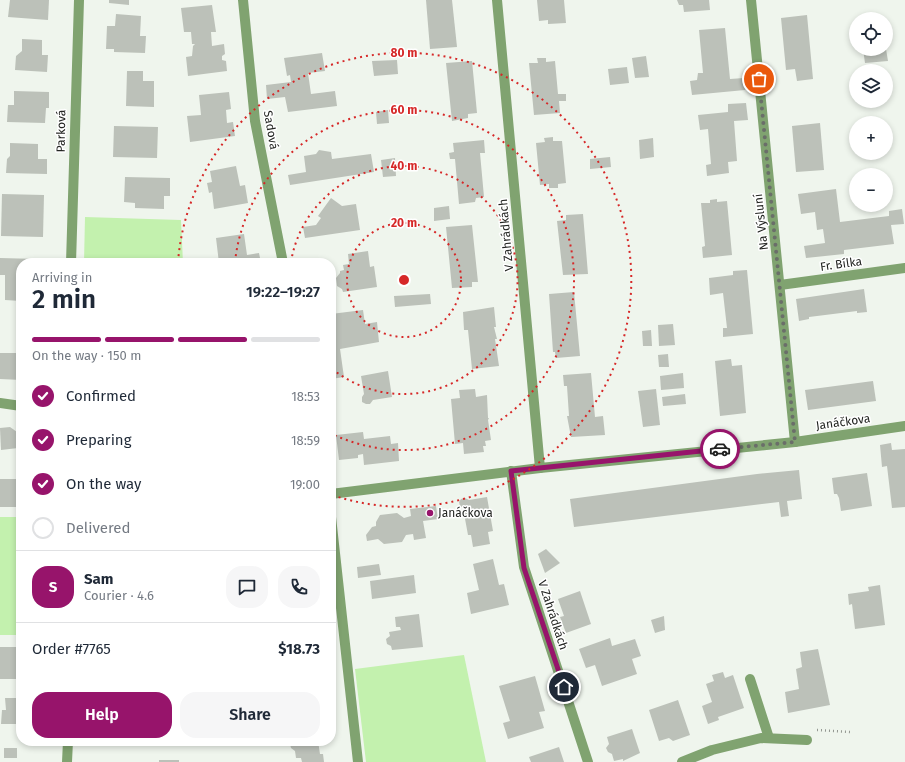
<!DOCTYPE html>
<html lang="en">
<head>
<meta charset="utf-8">
<style>
	body { margin:0; font-family:"Fira Sans",sans-serif; background:#f6f6f7; color:#1f2937; height:100vh; display:flex; flex-direction:column; font-size:15px; white-space:nowrap }
	* { box-sizing:border-box; margin:0 }
	p { font-size:13px; color:#747a83 }
	.icon { flex:none; width:22px; height:22px; fill:none; stroke:currentColor; stroke-width:2; stroke-linecap:round; stroke-linejoin:round }
	.map { position:relative; flex:1; overflow:hidden }
	.drawer { position:absolute; left:16px; top:258px; width:320px; height:488px; display:flex; flex-direction:column; background:#fff; border-radius:16px; box-shadow:0 2px 6px #0003 }
	.drawer>* { flex:none }
	.fabs { position:absolute; left:849px; top:12px; display:grid; gap:8px }
	.fabs a { display:grid; place-items:center; width:44px; height:44px; border-radius:50%; background:#fff; box-shadow:0 2px 6px #0003; font-size:20px }
	.pin { position:absolute; display:grid; place-items:center; width:34px; height:34px; color:#fff; margin:-17px; border:2px solid #fff; border-radius:50%; box-shadow:0 1px 4px #0007 }
	.courier { position:absolute; display:grid; place-items:center; width:40px; height:40px; margin:-20px; border:3px solid #97146b; border-radius:50%; background:#fff; color:#222; box-shadow:0 1px 5px #0007 }
	.head em { font-style:normal; font-weight:600 }
	.head div { display:flex; flex-direction:column-reverse }
	.head { display:flex; align-items:center; justify-content:space-between; height:68px; padding:0 16px }
	h1 { font-size:26px; font-weight:600; line-height:30px }
	.bar { display:grid; grid-template-columns:repeat(4,1fr); gap:6px 4px; align-content:center; height:48px; padding:0 16px }
	.bar i { height:5px; border-radius:3px; background:#e0e1e3 }
	.bar .on { background:#97146b }
	.bar p { grid-column:span 4 }
	.line { display:flex; align-items:center; gap:10px; padding:0 16px; border-top:1px solid #e0e1e3 }
	.line div { flex:1 }
	.round { display:grid; place-items:center; flex:none; width:42px; height:42px; border-radius:16px; background:#f6f6f7 }
	ol { padding:0 16px; list-style:none }
	li { display:flex; align-items:center; gap:12px; height:44px }
	li p { margin-inline-start:auto }
	li .icon { padding:4px; border-radius:50%; background:#97146b; color:#fff; stroke-width:4 }
	li:last-child { color:#747a83 }
	li i { width:22px; height:22px; border:2px solid #e0e1e3; border-radius:50% }
	.action { display:flex; gap:8px; margin-top:auto; padding:8px 16px }
	.action a { flex:1; height:46px; border-radius:16px; background:#97146b; color:#fff; font-size:16px; font-weight:600; line-height:46px; text-align:center }
	.action a+a { background:#f6f6f7; color:#1f2937 }
	.map>svg:first-child { display:block }
</style>
</head>
<body>
<div class="map">
<svg width="905" height="762" viewBox="0 0 905 762">
	<rect width="100%" height="100%" fill="#eff5ed"/>
	<g fill="#c3f1ae">
		<path d="M85 217 181 220 183 263H84Z"/>
		<rect x="0" y="517" width="21" height="118"/>
		<path d="M464 655 486 762H366L355 669Z"/>
	</g>
	<g fill="#bcc1b9">
		<path d="M10 0H49L48 20 8 17Z"/>
		<path d="M109 0H129V5L109 3Z"/>
		<path d="M426 0H452L457 47 430 49Z"/>
		<path d="M537 0H564L566 23 548 24V20L539 21Z"/>
		<path d="M677 0H709L710 10 684 12 683 5H679Z"/>
		<path d="M212 5 216 32H211L212 46 224 44 225 54 222 56V60L226 61 227 71 188 76 186 57 192 56 193 46 195 44H192L191 32H184L181 8Z"/>
		<path d="M116 14 141 16 140 36H146L145 53 114 52V49H106L107 26H115Z"/>
		<path d="M807 15 813 79 797 81 795 69 786 70 781 18Z"/>
		<path d="M725 28 730 79 744 78 745 90 692 95 690 81 697 80 698 73H703L699 30Z"/>
		<path d="M22 39 42 40V55H48L47 72 15 70 16 56 22 51Z"/>
		<path d="M863 49H886L888 61 865 63Z"/>
		<path d="M322 53 325 71 308 73 311 94 335 91 337 106 288 112 285 97 267 99 266 85 291 82 290 75 287 76 284 58Z"/>
		<path d="M646 56 649 77 635 78 632 58Z"/>
		<path d="M537 58H546V62L555 61 558 94H566V101H559L560 113 534 115 529 63H538Z"/>
		<path d="M397 60 398 74 374 76 372 61Z"/>
		<path d="M472 61 477 113 468 114V118L452 121 446 63Z"/>
		<path d="M627 67 629 83 610 85 608 69Z"/>
		<path d="M127 71H143V81H154V107L126 106Z"/>
		<path d="M14 91 49 92V108H46L45 123 7 122 8 105H14Z"/>
		<path d="M229 92 231 109 226 110 227 123 233 122 235 136 190 142 187 116 201 115 199 95Z"/>
		<path d="M746 103 748 120 734 121 737 161 728 162 729 173 707 176 706 165 711 164 708 129 700 130 698 115 728 112V104Z"/>
		<path d="M388 110 389 123 377 124 376 112Z"/>
		<path d="M820 123 824 170 796 172 792 126Z"/>
		<path d="M114 126 158 127 157 158 113 157Z"/>
		<path d="M553 137V141H562L566 183 558 184V188H549V184L540 185 536 143 545 142 544 138Z"/>
		<path d="M653 138 654 157 640 159 639 140Z"/>
		<path d="M484 140 485 153H480L484 197 476 198 475 202 459 204 455 159H450L449 153 454 152 453 143Z"/>
		<path d="M10 143 38 144V159H47V174L6 173 7 159 10 156Z"/>
		<path d="M319 150 331 152 332 159 371 154 374 172 290 185 288 175 306 172 304 156 316 154Z"/>
		<path d="M610 157 611 167 590 169V159Z"/>
		<path d="M395 158 396 176 383 177 381 160Z"/>
		<path d="M236 166 240 186 245 185 248 203 214 209 212 192 209 193 207 183 212 182 210 171Z"/>
		<path d="M125 177 170 178V196H164V209L135 208V203L124 202Z"/>
		<path d="M836 189 840 222 889 216V211L902 209 904 224 891 225 894 244 844 250V254L806 258 804 246 825 243 823 229 817 230 815 212 801 214 798 194Z"/>
		<path d="M2 194 44 195 43 237 1 236Z"/>
		<path d="M331 198 342 206 356 204 360 230 305 238 303 227 316 225 321 218 318 216Z"/>
		<path d="M717 199V202L727 201 732 255 703 258 702 247 705 246 701 203H710V200Z"/>
		<path d="M449 206 450 219 434 221V208Z"/>
		<path d="M583 214 588 274 563 275 557 221 566 220V215Z"/>
		<path d="M472 225 478 282H472V287L452 288 446 227Z"/>
		<path d="M244 234 247 255 259 253 261 263H219L216 238Z"/>
		<path d="M368 251 370 267 374 266 377 287 343 292 342 289 337 286 336 278 340 273V271L344 270 343 265 349 264 348 254Z"/>
		<path d="M0 258 38 259V263H21V301L5 300V275H0Z"/>
		<path d="M747 270 753 334 723 337V328H727L723 293 710 295 709 278 733 275V271Z"/>
		<path d="M864 289 867 312 857 313V311L809 317V319L799 321 796 299Z"/>
		<path d="M574 292 580 356 556 358 555 352H553L549 294Z"/>
		<path d="M430 294 431 304 395 307 394 296Z"/>
		<path d="M494 307 496 327H494L497 339H495L499 366 472 369 468 330H464L463 312Z"/>
		<path d="M363 310 365 324 377 322 379 342 340 349 344 377 331 379V341H335L331 326V314Z"/>
		<path d="M673 324 675 345 659 346 658 325Z"/>
		<path d="M651 330 652 346H643L642 331Z"/>
		<path d="M0 353H21V380L0 379Z"/>
		<path d="M668 354 669 367H659L658 355Z"/>
		<path d="M731 359 732 366 742 365 746 413 720 416 715 361Z"/>
		<path d="M388 371 392 397 373 400 370 404H366L362 402V397L364 394 361 376Z"/>
		<path d="M591 373 595 417 603 416 605 435 571 437 567 416H569L567 386H564L563 375Z"/>
		<path d="M683 373 684 388 661 390 660 376Z"/>
		<path d="M873 381 876 401 808 410 805 390Z"/>
		<path d="M475 389 476 397 487 395 488 418H489L488 420 491 440 485 441 486 446H483L484 452 464 454 463 443 455 444 451 399 460 398 459 390Z"/>
		<path d="M656 389 660 425 643 427 638 391Z"/>
		<path d="M685 394 686 404 663 406 662 397Z"/>
		<path d="M10 427 17 432 18 448 1 450 0 428Z"/>
		<path d="M363 432 364 439 390 436 391 444 398 443 399 461 364 465 363 454 358 455V458L339 460 336 435Z"/>
		<path d="M891 443 892 450 905 449V507L892 508 887 466 882 467 880 445Z"/>
		<path d="M799 470 802 499 787 501 789 516 781 517 779 502 574 527 570 499 757 474Z"/>
		<path d="M867 473 872 506 841 511 839 498 837 494H834L832 478Z"/>
		<rect x="0" y="479" width="21" height="28"/>
		<path d="M487 497 493 531 488 532 490 544 473 547 471 535H468L463 508 460 506 459 502 461 499 465 498 469 500Z"/>
		<path d="M436 506 438 519 423 521 426 538 414 540 413 534 406 535 402 542 384 544 378 539 367 541 366 535 372 527 376 526V522L380 515 397 513 404 518 411 516 410 509Z"/>
		<path d="M546 549 560 563 545 573 538 554Z"/>
		<path d="M493 559 499 585 504 584 509 605 471 614 467 593 479 590 473 564Z"/>
		<path d="M379 564 381 575 358 578 357 567Z"/>
		<path d="M414 575 416 593 372 599 370 581Z"/>
		<path d="M880 585 885 625 855 629 852 604 849 605 848 594 869 591 868 587Z"/>
		<path d="M580 591 591 624 566 633 560 617 564 616 558 599Z"/>
		<path d="M419 614 423 647 392 650 391 646 387 644 386 639 390 636 389 632 401 630 400 627H396L395 617Z"/>
		<path d="M664 616 665 630 655 633 651 620Z"/>
		<path d="M610 638 612 646 635 639 641 656 632 659 637 674 602 686 595 665 586 668 579 649Z"/>
		<rect x="0" y="647" width="21" height="32"/>
		<path d="M818 649 830 705 788 713 785 692 799 689 796 669 802 667 800 652Z"/>
		<path d="M723 672 725 678 733 675 744 708 718 717 719 720 708 724 702 706 712 702 706 684 714 681 712 675Z"/>
		<path d="M535 676 545 711 539 712 544 728 508 739 503 723 510 721 499 686Z"/>
		<path d="M5 698H21V724H1L2 710H6Z"/>
		<path d="M678 700 690 735 673 741 669 738 659 741 649 710Z"/>
		<path d="M632 729 640 753 623 761V759L614 761 612 754 608 752 606 748 609 744 607 737Z"/>
		<path d="M293 741H318L320 754H323L324 762H302L301 758H296L295 751 291 748 290 744Z"/>
		<path d="M559 747 564 762H531L529 757Z"/>
		<rect x="4" y="748" width="13" height="10"/>
		<rect x="159" y="760" width="20" height="2"/>
	</g>
	<g fill="none" stroke-linecap="round" stroke-linejoin="round">
		<path stroke="#929690" stroke-width="2.5" stroke-dasharray="1 3" stroke-linecap="butt" d="M817 730 850 732"/>
		<g stroke="#80a370" stroke-width="10">
			<path d="M243 0 255 121 283 263"/>
			<path d="M497 0 540 468"/>
			<path d="M751 0 795 442"/>
			<path d="M71 263 79 0"/>
			<path d="M780 285 905 268"/>
			<path d="M0 403 21 406"/>
			<path d="M511 471 524 567 588 762"/>
			<path d="M331 494 540 468 795 442 905 426"/>
			<path d="M331 517 358 762"/>
			<path d="M750 679 769 738"/>
			<path d="M67 762 68 741"/>
			<path d="M682 762 712 750 761 738 807 740"/>
		</g>
	</g>
	<g fill="none" stroke-linecap="round" stroke-linejoin="round">
		<path stroke="#6a6e69" stroke-width="4" stroke-dasharray="0 7.2" d="M720 449 795 442 759 79"/>
		<path stroke="#97146b" stroke-width="5" d="M564 687 524 568 511 471 720 449"/>
	</g>
	<g fill="none" stroke="#d62828" stroke-width="2" stroke-dasharray="2 4">
		<circle cx="404" cy="280" r="57"/>
		<path d="M291 262A114 114 0 1 1 331 368"/>
		<path d="M235 262A170 170 0 1 1 332 434"/>
		<path d="M178 262A227 227 0 1 1 332 495"/>
	</g>
	<circle fill="#97146b" stroke="#fff" stroke-width="1.5" cx="430" cy="513" r="4"/>
	<g text-anchor="middle" dominant-baseline="central" stroke-width="3" stroke-linejoin="round" paint-order="stroke">
		<g font-size="12" fill="#232522" stroke="#fff">
			<text transform="translate(271 130) rotate(80)">Sadová</text>
			<text transform="translate(61 131) rotate(-89)">Parková</text>
			<text transform="translate(761 222) rotate(-96)">Na Výsluní</text>
			<text transform="translate(506 235) rotate(-95)">V Zahrádkách</text>
			<text transform="translate(841 264) rotate(-8)">Fr. Bílka</text>
			<text transform="translate(843 422) rotate(-8)">Janáčkova</text>
			<text transform="translate(553 615) rotate(72)">V Zahrádkách</text>
		</g>
		<g font-size="12" fill="#232522" stroke="#fff" text-anchor="start">
			<text x="438" y="513">Janáčkova</text>
		</g>
	</g>
	<circle cx="404" cy="280" r="6" fill="#d62828" stroke="#fff" stroke-width="2"/>
	<g font-size="12" text-anchor="middle" font-weight="bold" fill="#d62828" stroke="#fff" stroke-width="3" stroke-linejoin="round" paint-order="stroke">
		<text x="404" y="57">80 m</text>
		<text x="404" y="114">60 m</text>
		<text x="404" y="170">40 m</text>
		<text x="404" y="227">20 m</text>
	</g>
</svg>
<div class="fabs">
<a><svg class="icon" aria-label="locate" viewBox="0 0 24 24"><circle cx="12" cy="12" r="6"/><path d="M12 2v4M12 18v4M2 12h4M18 12h4"/></svg></a>
<a><svg class="icon" aria-label="layers" viewBox="0 0 24 24"><path d="M12 4l9 5-9 5-9-5zM3 14l9 5 9-5"/></svg></a>
<a>+</a>
<a>−</a>
</div>
<div class="pin" style="left:759px;top:79px;background:#ea580c"><svg class="icon" aria-label="bag" viewBox="0 0 24 24"><path d="M5 8h14l-1 12H6zM9 8a3 3 0 0 1 6 0"/></svg></div>
<div class="pin" style="left:564px;top:687px;background:#1f2937"><svg class="icon" aria-label="home" viewBox="0 0 24 24"><path d="M3 11l9-7 9 7M6 9v11h12V9"/></svg></div>
<div class="courier" style="left:720px;top:449px"><svg class="icon" aria-label="car" viewBox="0 0 24 24"><path d="M5 17H2v-5l4-1 3-4h7l3 4 3 1v5h-3M9 17h6M6 11h13"/><circle cx="7" cy="17" r="2"/><circle cx="17" cy="17" r="2"/></svg></div>
<section class="drawer">
<div class="head"><div><h1>2 min</h1><p>Arriving in</p></div><em>19:22–19:27</em></div>
<div class="bar"><i class="on"></i><i class="on"></i><i class="on"></i><i></i><p>On the way · 150 m</p></div>
<ol>
<li><svg class="icon" aria-label="check" viewBox="0 0 24 24"><path d="M5 12l5 5 9-10"/></svg>Confirmed<p>18:53</p></li>
<li><svg class="icon" aria-label="check" viewBox="0 0 24 24"><path d="M5 12l5 5 9-10"/></svg>Preparing<p>18:59</p></li>
<li><svg class="icon" aria-label="check" viewBox="0 0 24 24"><path d="M5 12l5 5 9-10"/></svg>On the way<p>19:00</p></li>
<li><i></i>Delivered</li>
</ol>
<div class="line" style="height:72px"><b class="round" style="background:#97146b;color:#fff">S</b><div><b>Sam</b><p>Courier · 4.6</p></div><a class="round"><svg class="icon" aria-label="chat" viewBox="0 0 24 24"><path d="M4 5h16v11H9l-5 4z"/></svg></a><a class="round"><svg class="icon" aria-label="phone" viewBox="0 0 24 24"><path d="M5 4h4l2 5-3 2q2 4 5 5l2-3 5 2v4C11 20 4 13 5 4z"/></svg></a></div>
<div class="line" style="height:52px"><div>Order #7765</div><b>$18.73</b></div>
<div class="action"><a>Help</a><a>Share</a></div>
</section>
</div>
</body>
</html>
